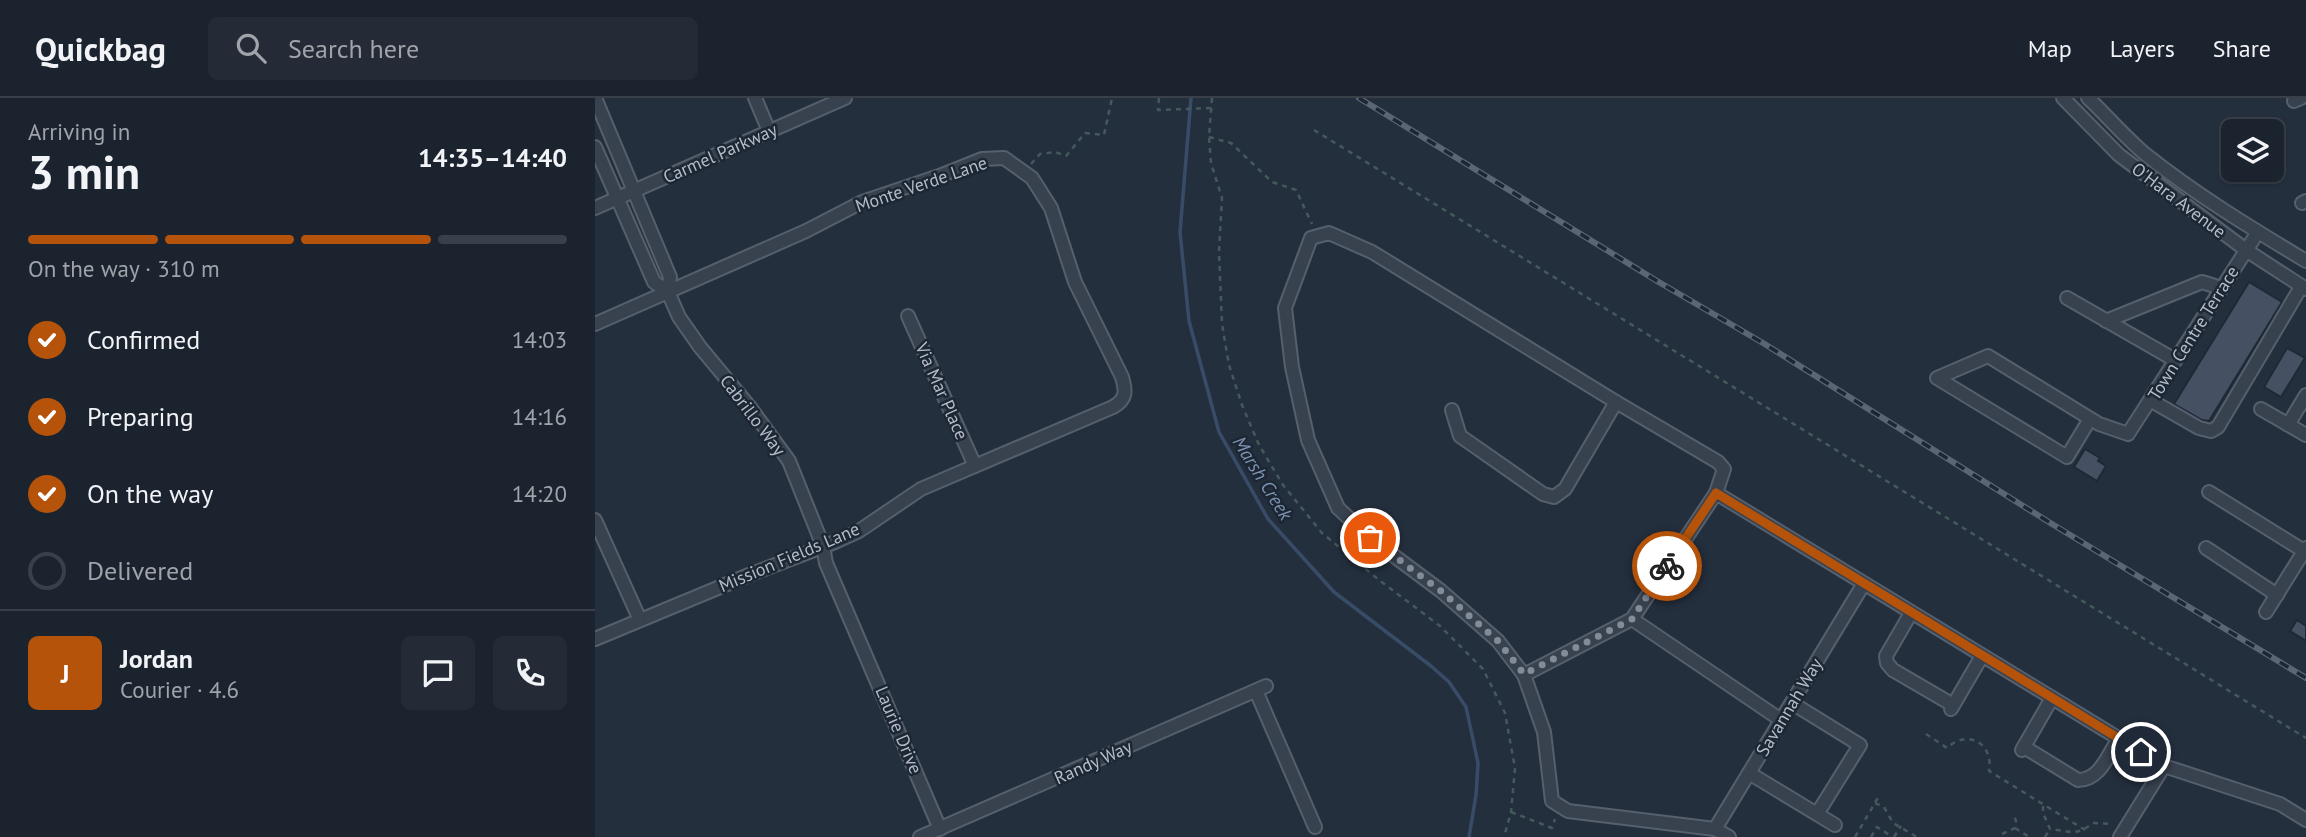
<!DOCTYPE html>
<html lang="en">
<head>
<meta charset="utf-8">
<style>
	body { margin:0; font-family:"PT Sans",sans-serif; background:#242b36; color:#f1f3f6; height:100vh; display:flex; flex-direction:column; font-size:26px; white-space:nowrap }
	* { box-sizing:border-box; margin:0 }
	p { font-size:23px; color:#a0a4aa }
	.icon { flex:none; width:38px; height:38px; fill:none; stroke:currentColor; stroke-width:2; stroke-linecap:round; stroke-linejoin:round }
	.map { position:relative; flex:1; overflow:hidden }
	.sheet { display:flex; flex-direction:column; background:#1b232e; width:595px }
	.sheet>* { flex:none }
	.buttons { position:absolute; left:1626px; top:21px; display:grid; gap:14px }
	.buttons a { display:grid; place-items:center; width:63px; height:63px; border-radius:10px; background:#1b232e; box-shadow:0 2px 5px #0004,0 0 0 2px #39404a; font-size:35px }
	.pin { position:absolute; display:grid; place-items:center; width:60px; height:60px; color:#fff; margin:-30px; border:4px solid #fff; border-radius:50%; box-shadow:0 2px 7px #0007 }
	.courier { position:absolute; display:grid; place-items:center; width:70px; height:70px; margin:-35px; border:5px solid #b45309; border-radius:50%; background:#fff; color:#222; box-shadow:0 2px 9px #0007 }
	.overview em { font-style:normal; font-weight:800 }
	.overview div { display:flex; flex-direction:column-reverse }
	.overview { display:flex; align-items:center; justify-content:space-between; height:119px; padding:0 28px }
	h1 { font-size:46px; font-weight:800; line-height:52px }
	.bar { display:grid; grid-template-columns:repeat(4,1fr); gap:10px 7px; align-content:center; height:84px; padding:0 28px }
	.bar i { height:9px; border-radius:5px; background:#39404a }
	.bar .current { background:#b45309 }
	.bar p { grid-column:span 4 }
	.line { display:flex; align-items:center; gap:18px; padding:0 28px; border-top:2px solid #39404a }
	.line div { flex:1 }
	.round { display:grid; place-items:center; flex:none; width:74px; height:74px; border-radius:10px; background:#242b36 }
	ol { padding:0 28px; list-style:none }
	li { display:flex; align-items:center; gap:21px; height:77px }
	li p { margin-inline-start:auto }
	li .icon { padding:7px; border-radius:50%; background:#b45309; color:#fff; stroke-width:4 }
	li:last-child { color:#a0a4aa }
	li i { width:38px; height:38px; border:4px solid #39404a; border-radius:50% }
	header { display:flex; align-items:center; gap:42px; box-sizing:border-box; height:98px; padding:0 35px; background:#1b232e; border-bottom:2px solid #39404a }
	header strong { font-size:33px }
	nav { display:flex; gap:38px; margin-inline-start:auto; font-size:24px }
	.search { width:490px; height:63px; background:#242b36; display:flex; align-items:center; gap:18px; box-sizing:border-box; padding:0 24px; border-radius:10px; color:#a0a4aa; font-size:26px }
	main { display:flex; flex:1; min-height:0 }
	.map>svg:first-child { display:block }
</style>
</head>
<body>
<header>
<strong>Quickbag</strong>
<div class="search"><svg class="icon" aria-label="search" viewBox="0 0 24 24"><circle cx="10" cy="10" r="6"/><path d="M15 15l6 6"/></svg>Search here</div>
<nav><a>Map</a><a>Layers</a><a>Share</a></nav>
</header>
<main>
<section class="sheet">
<div class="overview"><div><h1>3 min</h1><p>Arriving in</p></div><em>14:35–14:40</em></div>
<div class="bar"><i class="current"></i><i class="current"></i><i class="current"></i><i></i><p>On the way · 310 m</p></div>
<ol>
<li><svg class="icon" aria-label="check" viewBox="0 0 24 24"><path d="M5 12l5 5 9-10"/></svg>Confirmed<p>14:03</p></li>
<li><svg class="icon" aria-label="check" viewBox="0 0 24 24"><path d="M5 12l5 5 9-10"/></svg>Preparing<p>14:16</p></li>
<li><svg class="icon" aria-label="check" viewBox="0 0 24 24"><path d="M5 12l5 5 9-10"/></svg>On the way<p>14:20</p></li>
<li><i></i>Delivered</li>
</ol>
<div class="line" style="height:126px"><b class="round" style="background:#b45309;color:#fff">J</b><div><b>Jordan</b><p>Courier · 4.6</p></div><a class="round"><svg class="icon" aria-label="chat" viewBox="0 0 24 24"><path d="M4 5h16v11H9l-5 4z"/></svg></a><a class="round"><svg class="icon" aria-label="phone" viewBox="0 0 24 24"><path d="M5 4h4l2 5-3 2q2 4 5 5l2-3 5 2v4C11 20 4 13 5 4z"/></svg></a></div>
</section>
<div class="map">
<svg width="1711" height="739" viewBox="0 0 1711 739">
	<rect width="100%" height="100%" fill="#242f3e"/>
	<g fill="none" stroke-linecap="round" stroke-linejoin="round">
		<path stroke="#394c67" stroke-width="3.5" d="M596 0 585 134 594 223 624 334 673 421 739 494 836 568 854 584 871 609 883 665 881 697 874 739"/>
	</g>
	<g fill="#455162" stroke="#1f2835" stroke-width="2">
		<path d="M1654 184 1687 204 1614 323 1607 322 1579 306Z"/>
		<path d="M1692 250 1710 260 1686 299 1669 289Z"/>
		<path d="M1490 351 1505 360 1503 363 1511 368 1502 383 1479 369Z"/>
		<path d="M1702 522 1711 528V543L1695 533Z"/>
	</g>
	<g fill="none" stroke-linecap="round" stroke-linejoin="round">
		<g stroke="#565f6c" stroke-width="16">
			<g id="minor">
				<path d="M0 0 75 179 73 194"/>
				<path d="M160 0 174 33"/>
				<path d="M1468 0 1524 57 1651 152 1711 191"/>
				<path d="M1493 0C1512 18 1530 39 1550 56 1600 96 1656 130 1711 163"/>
				<path d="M1699 3 1706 0"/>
				<path d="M0 49 59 184 73 194 84 219 105 249 154 308 194 363 228 448 231 465 345 731"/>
				<path d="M1707 105 1711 103"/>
				<path d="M0 110 250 0"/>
				<path d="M1472 200 1580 262"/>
				<path d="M313 218 380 368"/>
				<path d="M1511 223 1607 184 1626 190"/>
				<path d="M0 226 211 133 267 104 347 77 387 61 409 60 437 80 456 110 480 184 527 279C531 293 532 301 518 309L326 391 264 433 240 444 154 477 0 541"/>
				<path d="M1555 302 1604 330 1616 333 1623 329 1703 194"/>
				<path d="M1666 311 1711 337"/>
				<path d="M857 312 865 338 948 396 959 399 970 391 1021 304"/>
				<path d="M1495 321 1472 359 1342 280 1393 258 1504 326 1533 336 1663 134"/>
				<path d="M1693 327 1711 297"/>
				<path d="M1614 394 1709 453"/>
				<path d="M0 422 45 522"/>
				<path d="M1611 450 1682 497"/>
				<path d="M1671 514 1711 450"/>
				<path d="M1316 515 1291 558 1292 565 1298 572 1358 607"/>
				<path d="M1037 521 1186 622"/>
				<path d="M929 577 903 543 846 493 775 440 743 410 713 342 697 269 690 210 716 140 734 135 777 154 1021 304 1123 364 1129 371 1121 395"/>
				<path d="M661 593 720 729"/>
				<path d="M1197 605 1265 647 1222 716"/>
				<path d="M1356 611 1387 558"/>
				<path d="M1429 649 1483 682C1505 682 1513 657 1524 640"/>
				<path d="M1427 652 1457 600"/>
				<path d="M1154 675 1240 727"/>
				<path d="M1120 731 1268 487"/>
				<path d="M325 739 671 588"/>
				<path d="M1134 739 1120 731 973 713 957 703 949 634 929 577 1037 521 1121 395 1569 668 1685 706 1711 722"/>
				<path d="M1525 739 1569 668"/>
			</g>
		</g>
		<g stroke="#44595c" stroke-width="2.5" stroke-dasharray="5 5" stroke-linecap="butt">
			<path d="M564 0 563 12 617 10"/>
			<path d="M617 0 614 39 616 65 627 100 624 154 627 226 634 267 647 307 664 347 688 387 727 435 784 482 845 528 888 571 910 615 920 670 916 714 909 739"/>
			<path d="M719 32 1711 640"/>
			<path d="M614 39 636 45 677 84 701 92 717 126"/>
			<path d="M436 66 445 56 460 54 471 58 490 35 509 37 517 0"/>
			<path d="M1331 636 1352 650C1373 630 1399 646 1394 673L1490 732"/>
			<path d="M1280 705 1289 709 1298 725 1322 739"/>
			<path d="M1448 708V715L1455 731C1476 733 1480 739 1498 725L1517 726"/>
			<path d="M916 714 957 730 960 721"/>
			<path d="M1420 730 1434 739"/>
			<path d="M1407 736 1420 730 1421 722 1417 717"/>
			<path d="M1260 739 1284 698"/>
			<path d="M1276 739 1282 729 1298 739"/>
			<path d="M1299 739 1306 728"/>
			<path d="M1450 739 1455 731"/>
		</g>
		<use href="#minor" stroke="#38414e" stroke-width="12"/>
		<g stroke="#5a6575" stroke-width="6">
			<path id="rail" d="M764 0 1062 183 1168 245 1457 426 1711 580"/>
		</g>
		<use href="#rail" stroke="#1d2633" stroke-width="3.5" stroke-dasharray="10" stroke-linecap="butt"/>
	</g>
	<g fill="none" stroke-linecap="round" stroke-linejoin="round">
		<path stroke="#828b98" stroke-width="7" stroke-dasharray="0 12.6" d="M775 440 846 493 903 543 929 576 1037 521 1072 468"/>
		<path stroke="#b45309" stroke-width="9" d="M1072 468 1121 395 1546 654"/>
	</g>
	<g text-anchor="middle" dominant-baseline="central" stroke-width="5" stroke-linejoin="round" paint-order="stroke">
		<g font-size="18" fill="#b4bcc9" stroke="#1d2633">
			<text transform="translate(125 55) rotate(-24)">Carmel Parkway</text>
			<text transform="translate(326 86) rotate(-19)">Monte Verde Lane</text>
			<text transform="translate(1584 102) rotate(37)">O'Hara Avenue</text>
			<text transform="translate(1598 235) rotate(-58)">Town Centre Terrace</text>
			<text transform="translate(347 293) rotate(66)">Via Mar Place</text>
			<text transform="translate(158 317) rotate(53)">Cabrillo Way</text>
			<text transform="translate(194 459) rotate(-23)">Mission Fields Lane</text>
			<text transform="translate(1194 609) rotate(-59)">Savannah Way</text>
			<text transform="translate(304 632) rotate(67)">Laurie Drive</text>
			<text transform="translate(498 664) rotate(-24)">Randy Way</text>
		</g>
		<g font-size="19" font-style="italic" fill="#7c92b1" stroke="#1d2633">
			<text transform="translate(668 380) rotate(58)">Marsh Creek</text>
		</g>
	</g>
</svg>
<div class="buttons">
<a><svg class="icon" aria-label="layers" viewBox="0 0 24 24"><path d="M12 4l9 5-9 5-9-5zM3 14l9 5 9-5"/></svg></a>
</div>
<div class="pin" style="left:775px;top:440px;background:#ea580c"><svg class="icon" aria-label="bag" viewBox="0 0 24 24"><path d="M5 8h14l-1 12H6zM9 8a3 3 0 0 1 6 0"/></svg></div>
<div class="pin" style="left:1546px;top:654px;background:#1f2937"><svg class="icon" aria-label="home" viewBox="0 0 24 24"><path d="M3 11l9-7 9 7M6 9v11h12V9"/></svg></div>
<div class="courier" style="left:1072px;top:468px"><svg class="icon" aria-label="bike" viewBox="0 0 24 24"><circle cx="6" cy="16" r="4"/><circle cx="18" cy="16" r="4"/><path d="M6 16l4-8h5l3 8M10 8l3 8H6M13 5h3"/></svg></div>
</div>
</main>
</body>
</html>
